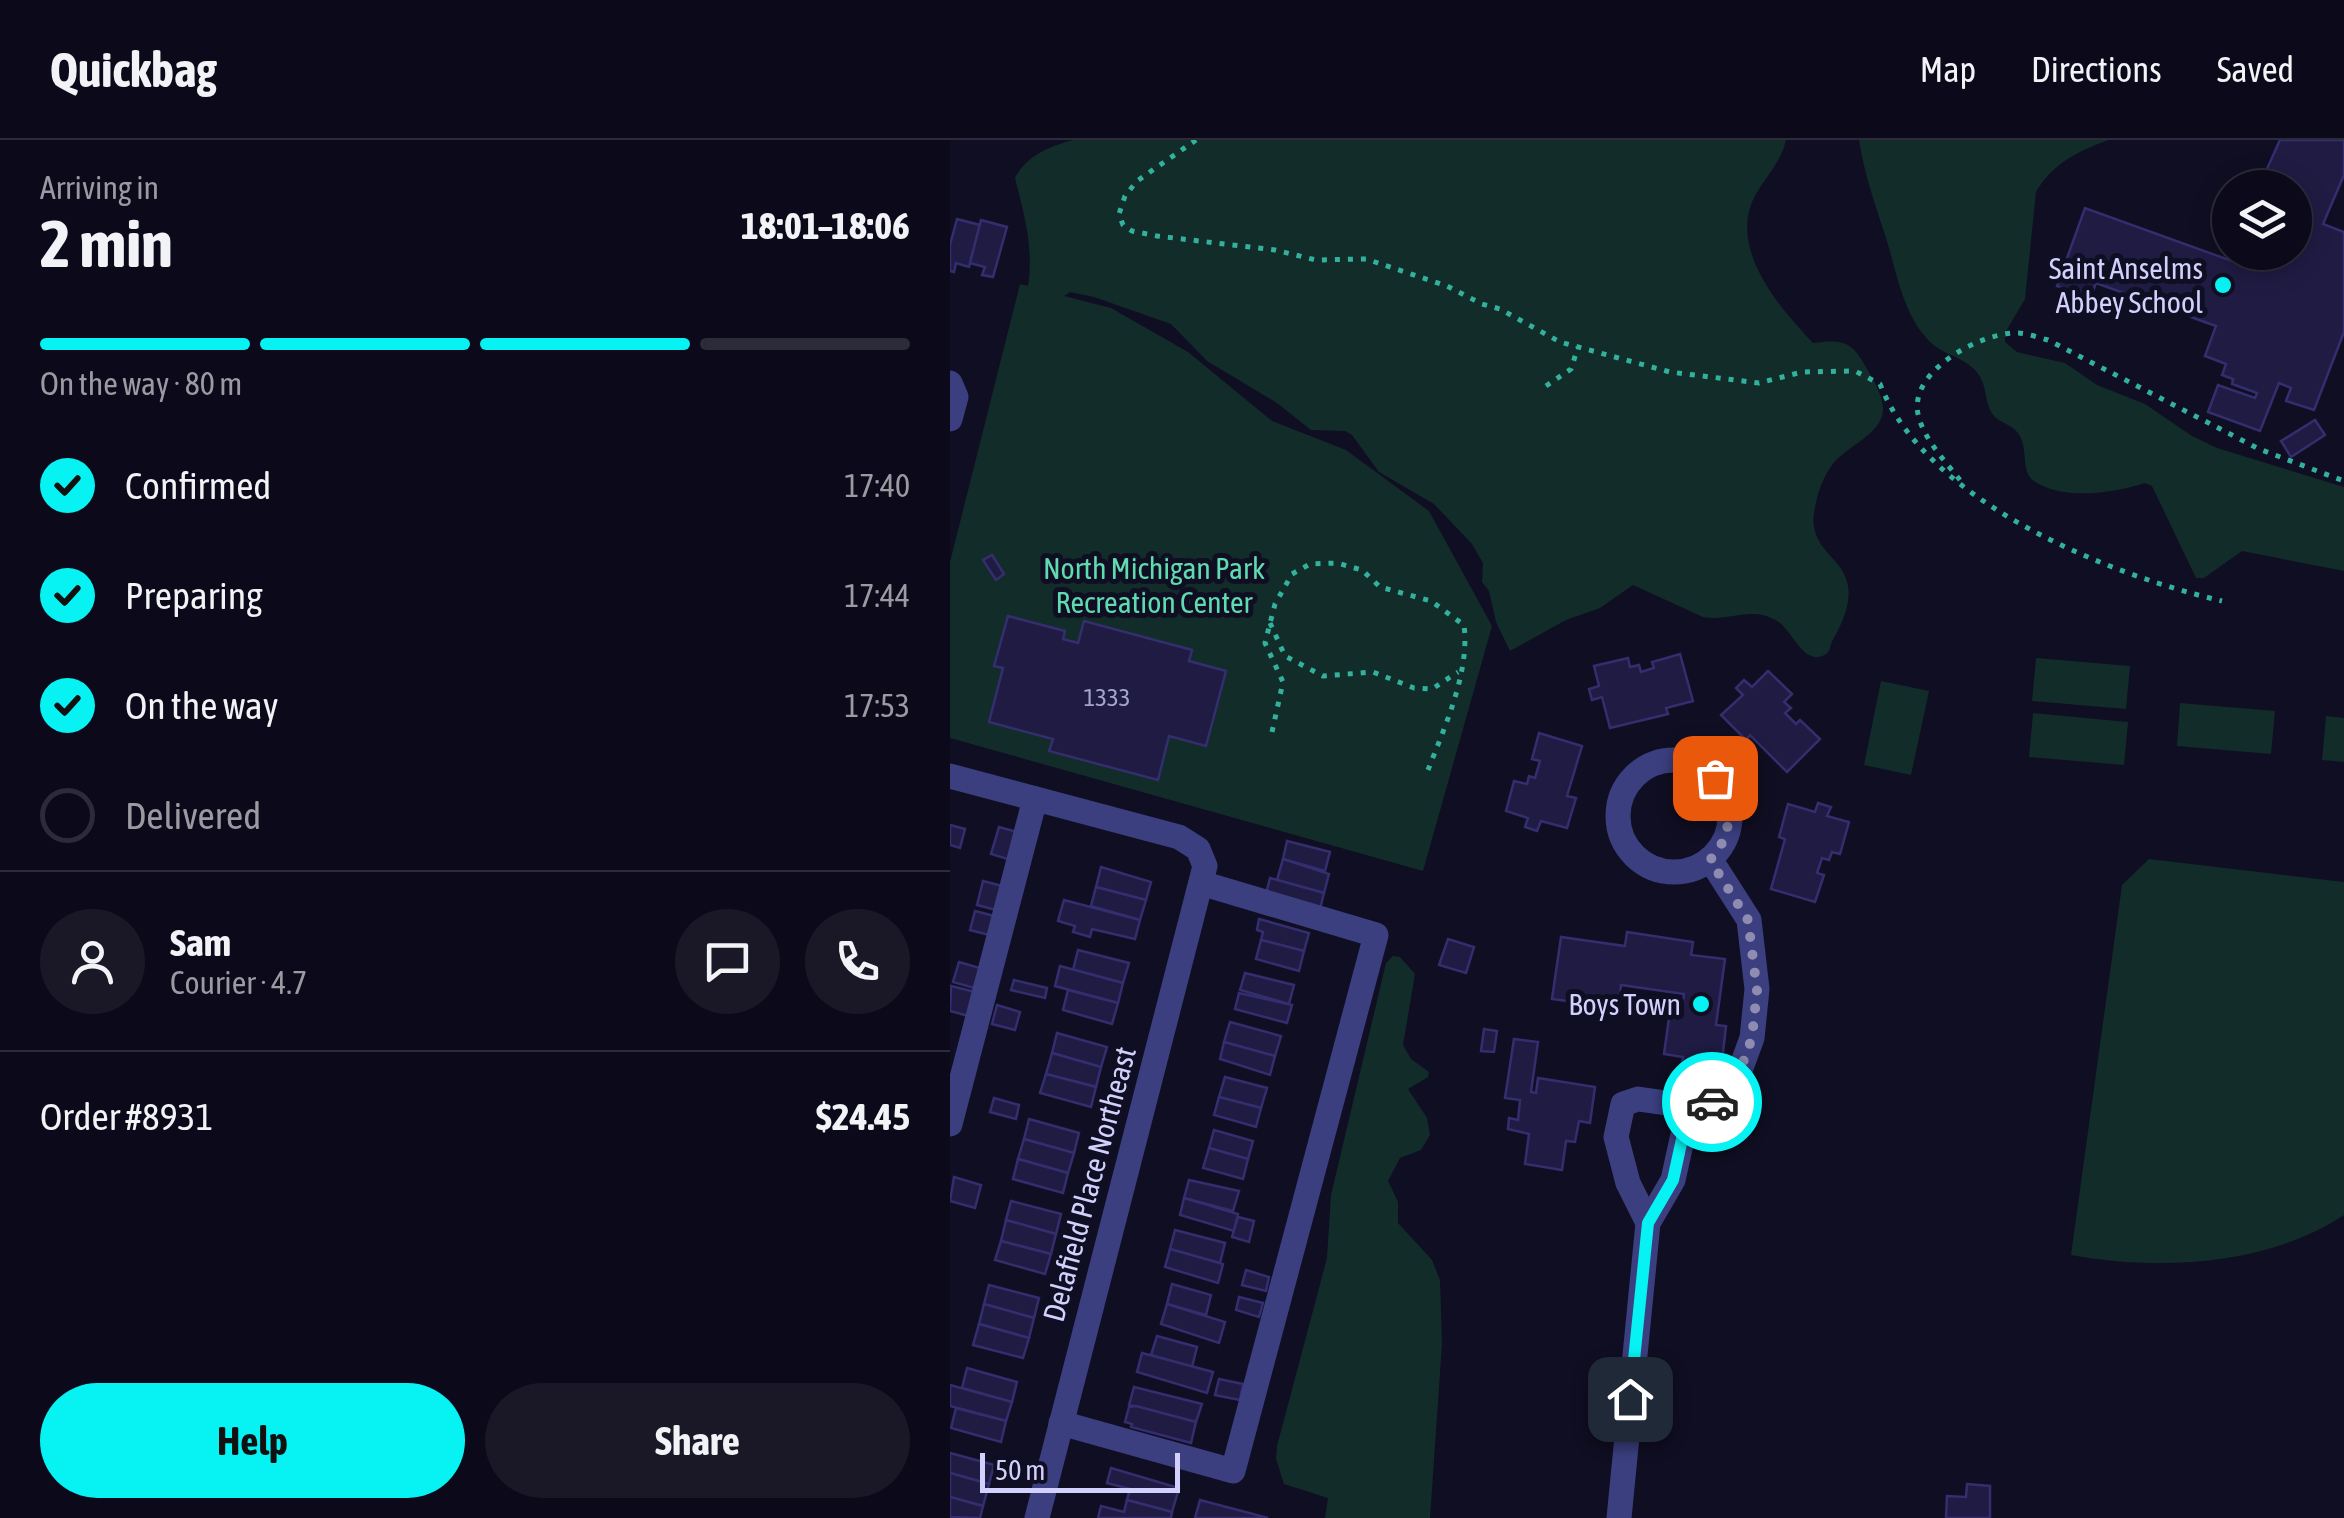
<!DOCTYPE html>
<html lang="en">
<head>
<meta charset="utf-8">
<style>
	body { margin:0; font-family:"Asap Condensed",sans-serif; background:#1a1827; color:#f1f3f6; height:100vh; display:flex; flex-direction:column; font-size:38px; white-space:nowrap }
	* { box-sizing:border-box; margin:0 }
	p { font-size:32px; color:#9a9aa2 }
	.icon { flex:none; width:55px; height:55px; fill:none; stroke:currentColor; stroke-width:2; stroke-linecap:round; stroke-linejoin:round }
	.map { position:relative; flex:1; overflow:hidden }
	.side { display:flex; flex-direction:column; background:#0c0a1a; width:950px }
	.side>* { flex:none }
	.buttons { position:absolute; left:1262px; top:30px; display:grid; gap:20px }
	.buttons a { display:grid; place-items:center; width:100px; height:100px; border-radius:50%; background:#0c0a1a; box-shadow:0 5px 25px #0003,0 0 0 2px #2c2b39; font-size:50px }
	.scale { position:absolute; left:30px; bottom:25px; width:200px; box-sizing:border-box; padding-left:10px; border:5px solid #d2d1fe; border-top:0; font-size:28px; line-height:35px; white-space:nowrap; color:#d2d1fe; -webkit-text-stroke:8px #100e22; paint-order:stroke }
	.pin { position:absolute; display:grid; place-items:center; width:85px; height:85px; color:#fff; margin:-42px; border-radius:20px; box-shadow:0 5px 15px #0006 }
	.courier { position:absolute; display:grid; place-items:center; width:100px; height:100px; margin:-50px; border:8px solid #07f2f3; border-radius:50%; background:#fff; color:#222; box-shadow:0 2px 12px #0007 }
	.headline em { font-style:normal; font-weight:700 }
	.headline div { display:flex; flex-direction:column-reverse }
	.headline { display:flex; align-items:center; justify-content:space-between; height:170px; padding:0 40px }
	h1 { font-size:65px; font-weight:700; line-height:75px }
	.bar { display:grid; grid-template-columns:repeat(4,1fr); gap:15px 10px; align-content:center; height:120px; padding:0 40px }
	.bar i { height:12px; border-radius:8px; background:#2c2b39 }
	.bar .on { background:#07f2f3 }
	.bar p { grid-column:span 4 }
	.line { display:flex; align-items:center; gap:25px; padding:0 40px; border-top:2px solid #2c2b39 }
	.line div { flex:1 }
	.round { display:grid; place-items:center; flex:none; width:105px; height:105px; border-radius:52px; background:#1a1827 }
	ol { padding:0 40px; list-style:none }
	li { display:flex; align-items:center; gap:30px; height:110px }
	li p { margin-inline-start:auto }
	li .icon { padding:10px; border-radius:50%; background:#07f2f3; color:#111; stroke-width:4 }
	li:last-child { color:#9a9aa2 }
	li i { width:55px; height:55px; border:5px solid #2c2b39; border-radius:50% }
	.action { display:flex; gap:20px; margin-top:auto; padding:20px 40px }
	.action a { flex:1; height:115px; border-radius:60px; background:#07f2f3; color:#111; font-size:40px; font-weight:700; line-height:115px; text-align:center }
	.action a+a { background:#1a1827; color:#f1f3f6 }
	header { display:flex; align-items:center; gap:60px; box-sizing:border-box; height:140px; padding:0 50px; background:#0c0a1a; border-bottom:2px solid #2c2b39 }
	header strong { font-size:48px }
	nav { display:flex; gap:55px; margin-inline-start:auto; font-size:35px }
	main { display:flex; flex:1; min-height:0 }
	.map>svg:first-child { display:block }
</style>
</head>
<body>
<header>
<strong>Quickbag</strong>
<nav><a>Map</a><a>Directions</a><a>Saved</a></nav>
</header>
<main>
<section class="side">
<div class="headline"><div><h1>2 min</h1><p>Arriving in</p></div><em>18:01–18:06</em></div>
<div class="bar"><i class="on"></i><i class="on"></i><i class="on"></i><i></i><p>On the way · 80 m</p></div>
<ol>
<li><svg class="icon" aria-label="check" viewBox="0 0 24 24"><path d="M5 12l5 5 9-10"/></svg>Confirmed<p>17:40</p></li>
<li><svg class="icon" aria-label="check" viewBox="0 0 24 24"><path d="M5 12l5 5 9-10"/></svg>Preparing<p>17:44</p></li>
<li><svg class="icon" aria-label="check" viewBox="0 0 24 24"><path d="M5 12l5 5 9-10"/></svg>On the way<p>17:53</p></li>
<li><i></i>Delivered</li>
</ol>
<div class="line" style="height:180px"><a class="round"><svg class="icon" aria-label="person" viewBox="0 0 24 24"><circle cx="12" cy="8" r="4"/><path d="M4 21q1-7 8-7t8 7"/></svg></a><div><b>Sam</b><p>Courier · 4.7</p></div><a class="round"><svg class="icon" aria-label="chat" viewBox="0 0 24 24"><path d="M4 5h16v11H9l-5 4z"/></svg></a><a class="round"><svg class="icon" aria-label="phone" viewBox="0 0 24 24"><path d="M5 4h4l2 5-3 2q2 4 5 5l2-3 5 2v4C11 20 4 13 5 4z"/></svg></a></div>
<div class="line" style="height:130px"><div>Order #8931</div><b>$24.45</b></div>
<div class="action"><a>Help</a><a>Share</a></div>
</section>
<div class="map">
<svg width="1394" height="1378" viewBox="0 0 1394 1378">
	<rect width="100%" height="100%" fill="#100e22"/>
	<g fill="#122c29">
		<path d="M123 0H836C831 22 817 35 806 54 776 107 829 167 863 203 888 200 900 199 913 222 921 236 934 255 933 271 931 295 895 307 882 325 873 337 867 354 865 368 852 426 930 414 884 498 879 505 882 513 872 516 853 524 841 489 827 481 802 465 779 482 753 477L683 445 650 468 616 480 560 511 546 482 539 451 532 442 533 423 522 404 484 364 429 332 402 295 395 291 361 290 327 263 257 221 221 184 144 157 120 152 114 156 161 168 238 212 322 281 396 310 479 371 542 486 473 731 0 598V422L70 144 78 146C84 108 74 74 65 38 77 15 99 7 123 0Z"/>
		<path d="M909 0H1158C1127 12 1103 23 1086 52L1075 159 1055 193V202L1067 212 1115 223 1147 245 1195 264 1242 296 1267 308 1394 347V431L1292 411 1254 438H1246L1202 346 1195 343C1164 353 1113 361 1084 341 1070 332 1079 307 1068 293 1061 284 1050 283 1044 276 1032 261 1040 244 1023 228 1006 213 990 216 973 194 951 166 946 129 935 95 925 64 914 33 909 0Z"/>
		<path d="M1086 518 1180 526 1176 569 1082 561Z"/>
		<path d="M931 541 979 551 961 635 914 625Z"/>
		<path d="M1230 563 1325 571 1321 614 1227 606Z"/>
		<path d="M1083 573 1178 582 1174 625 1079 617Z"/>
		<path d="M1376 576 1394 578V622L1372 620Z"/>
		<path d="M1199 719 1394 742V1075C1317 1126 1209 1131 1121 1115L1172 745Z"/>
		<path d="M443 816 450 817 465 834 453 905 461 919 479 932 478 937 458 949 477 978 480 995 471 1010 450 1018 438 1041 448 1062V1083L482 1120 490 1140 492 1204 480 1378H375L378 1358 334 1344 326 1319 327 1306 377 1118 381 1055 436 823Z"/>
	</g>
	<g fill="#1f1b43" stroke="#342e6e" stroke-width="2.5">
		<path d="M1330 0H1394V35L1373 84 1394 92V192L1364 270 1336 261 1341 248 1329 243 1310 291 1258 272 1268 245 1305 258 1307 253 1282 244 1283 239 1272 235 1276 224 1255 216 1266 186 1146 143 1140 159 1107 146 1135 68 1304 129 1310 112H1345V48H1321L1326 35 1316 31Z"/>
		<path d="M7 79 30 85 19 127 6 123 4 132 0 131V105Z"/>
		<path d="M31 80 57 87 43 137 32 135 35 127 20 123Z"/>
		<path d="M1365 280 1375 295 1341 317 1331 301Z"/>
		<path d="M42 415 54 434 46 440 33 420Z"/>
		<path d="M58 476 115 491 113 499 128 503 134 481 242 510 239 521 276 531 256 606 219 596 208 640 99 611 103 599 39 582 53 528 44 526Z"/>
		<path d="M730 514 743 561 716 568 718 574 660 588 652 557 642 560 639 549 649 546 644 526 678 518 680 527 689 525 691 532 704 528 702 522Z"/>
		<path d="M818 531 842 554 834 562 841 568 835 573 846 584 850 580 870 599 837 632 800 595 796 600 771 575 793 555 786 548 794 540 802 547Z"/>
		<path d="M589 593 632 606 617 656 626 658 617 688 591 681 587 691 575 687 578 678 556 671 564 641 577 644 579 636 585 638 590 621 582 619Z"/>
		<path d="M868 663 881 667 877 676 899 682 890 714 882 712 879 720 872 718 867 733 874 735 865 762 821 749 835 699 829 697 838 664 865 672Z"/>
		<path d="M0 685 15 689 10 708 0 705Z"/>
		<path d="M49 687 71 693 64 721 41 714Z"/>
		<path d="M337 701 380 712 375 731 333 719Z"/>
		<path d="M333 719 379 734 374 753 327 740Z"/>
		<path d="M151 727 201 742 196 760 146 747Z"/>
		<path d="M320 738 374 753 370 769 316 754Z"/>
		<path d="M33 741 56 747 50 771 27 765Z"/>
		<path d="M146 747 196 760 190 780 141 766Z"/>
		<path d="M114 760 190 780 185 799 142 789 140 797 123 792 125 786 108 781Z"/>
		<path d="M25 771 48 777 43 796 20 790Z"/>
		<path d="M309 779 359 793 354 811 311 800 313 792 307 790Z"/>
		<path d="M677 792 743 802 741 815 775 819 766 885 776 886 772 921 747 918 745 935 731 933 733 917 714 914 719 878 730 879 734 854 671 845 668 868 602 859 611 797 675 806Z"/>
		<path d="M498 799 524 807 516 833 489 825Z"/>
		<path d="M311 800 354 811 349 831 306 819Z"/>
		<path d="M128 810 179 823 173 843 123 830Z"/>
		<path d="M9 822 30 828 24 848 3 842Z"/>
		<path d="M110 826 173 843 168 863 105 846Z"/>
		<path d="M295 833 344 845 339 864 290 850Z"/>
		<path d="M64 840 97 848 95 858 61 850Z"/>
		<path d="M1 846 29 853 22 877 0 871Z"/>
		<path d="M118 850 168 863 162 884 113 870Z"/>
		<path d="M289 853 342 865 337 883 285 869Z"/>
		<path d="M47 865 70 872 65 890 42 884Z"/>
		<path d="M280 882 331 896 325 916 274 902Z"/>
		<path d="M534 889 547 891 544 912 531 911Z"/>
		<path d="M107 893 157 907 151 927 102 913Z"/>
		<path d="M564 899 588 902 581 952 586 953 588 938 645 947 640 983 629 981 625 1002 616 1001 612 1030 575 1024 579 994 558 989 559 978 568 980 570 960 555 958Z"/>
		<path d="M274 902 325 916 320 935 270 919Z"/>
		<path d="M102 913 151 927 146 947 96 934Z"/>
		<path d="M96 934 146 947 141 967 90 953Z"/>
		<path d="M275 937 317 948 311 968 269 957Z"/>
		<path d="M269 957 311 968 306 987 264 975Z"/>
		<path d="M44 958 69 965 66 979 40 972Z"/>
		<path d="M79 979 129 993 124 1013 74 999Z"/>
		<path d="M264 990 303 1001 298 1019 259 1008Z"/>
		<path d="M74 999 124 1013 118 1033 68 1019Z"/>
		<path d="M259 1008 298 1019 293 1039 253 1028Z"/>
		<path d="M68 1019 118 1033 113 1053 63 1039Z"/>
		<path d="M4 1037 31 1045 25 1068 0 1061Z"/>
		<path d="M239 1040 289 1051 283 1071 234 1058Z"/>
		<path d="M234 1058 288 1074 284 1091 230 1075Z"/>
		<path d="M61 1061 111 1074 106 1094 56 1080Z"/>
		<path d="M288 1077 304 1081 299 1102 282 1097Z"/>
		<path d="M56 1080 106 1094 101 1114 51 1101Z"/>
		<path d="M225 1090 275 1103 270 1123 220 1109Z"/>
		<path d="M51 1101 101 1114 95 1134 45 1120Z"/>
		<path d="M220 1109 273 1124 268 1143 215 1127Z"/>
		<path d="M296 1130 319 1137 316 1151 292 1145Z"/>
		<path d="M222 1144 261 1155 256 1175 217 1164Z"/>
		<path d="M39 1145 89 1158 84 1178 34 1164Z"/>
		<path d="M289 1157 313 1163 309 1177 286 1170Z"/>
		<path d="M34 1164 84 1178 79 1198 29 1184Z"/>
		<path d="M217 1164 275 1182 269 1203 211 1184Z"/>
		<path d="M29 1184 79 1198 73 1218 23 1205Z"/>
		<path d="M207 1196 247 1207 242 1227 201 1215Z"/>
		<path d="M192 1213 263 1232 257 1253 187 1232Z"/>
		<path d="M17 1228 67 1242 62 1262 12 1248Z"/>
		<path d="M269 1239 293 1244 290 1260 265 1255Z"/>
		<path d="M0 1245 62 1262 56 1281 0 1266Z"/>
		<path d="M184 1247 252 1264 246 1282 179 1265Z"/>
		<path d="M186 1266 246 1282 241 1303 181 1287 182 1284 175 1282 179 1267Z"/>
		<path d="M6 1268 56 1281 51 1302 1 1288Z"/>
		<path d="M0 1313 44 1325 39 1344 0 1333Z"/>
		<path d="M161 1328 229 1348 222 1372 177 1360 180 1349 157 1343Z"/>
		<path d="M0 1333 39 1344 33 1366 0 1357Z"/>
		<path d="M1017 1344 1040 1346V1378H996L997 1356 1016 1357Z"/>
		<path d="M0 1357 33 1366 30 1378 0 1377Z"/>
		<path d="M177 1360 222 1372 221 1378H148L151 1366 174 1372Z"/>
		<path d="M250 1360 318 1378H245Z"/>
	</g>
	<g fill="none" stroke-linecap="round" stroke-linejoin="round">
		<g stroke="#32b19d" stroke-width="5" stroke-dasharray="5 8" stroke-linecap="butt">
			<path d="M246 0 187 41 175 56 169 74 173 85 182 91 207 96 325 110 366 120 416 119 497 146 532 164 550 169 610 202 720 232 809 243 852 232 905 231 930 244C976 362 1157 434 1272 461"/>
			<path d="M596 246 621 229 628 207"/>
			<path d="M1010 340C995 321 973 298 968 274 959 230 1032 192 1068 193 1077 193 1089 198 1098 200L1309 309 1394 341"/>
			<path d="M320 483 335 516 373 536 423 532 464 548 482 549 508 532"/>
			<path d="M322 592 333 542 315 503 325 464 342 434 360 424 387 423 412 430 430 447 481 461 514 485C520 532 495 586 478 630"/>
		</g>
		<g stroke="#3b3f80" stroke-width="25">
			<path d="M0 243 6 257 0 279"/>
			<circle cx="724" cy="676" r="56"/>
			<path d="M0 636 229 697 248 709 255 726 87 1378"/>
			<path d="M736 981 785 944 802 898 807 849 799 780 760 719"/>
			<path d="M0 984 85 659"/>
			<path d="M111 1283 283 1331 426 795 251 743"/>
			<path d="M669 1378 698 1083 723 1040 736 981 723 964 688 959 673 964 666 997 678 1043 698 1083"/>
		</g>
	</g>
	<g fill="none" stroke-linecap="round" stroke-linejoin="round">
		<path stroke="#8e8db1" stroke-width="10" stroke-dasharray="0 18" d="M762 962 785 944 802 898 807 850 798 780 760 720C783 695 784 665 765 638"/>
		<path stroke="#07f2f3" stroke-width="12" d="M680 1259 698 1083 723 1040 736 981 762 962"/>
	</g>
	<g fill="#07f2f3" stroke="#100e22" stroke-width="4">
		<circle cx="1273" cy="145" r="10"/>
		<circle cx="751" cy="864" r="10"/>
	</g>
	<g text-anchor="middle" dominant-baseline="central" stroke-width="10" stroke-linejoin="round" paint-order="stroke">
		<g font-size="25" fill="#a5a4cf">
			<text x="157" y="557">1333</text>
		</g>
		<g font-size="30" fill="#d2d1fe" stroke="#100e22" text-anchor="end">
			<text x="1253" y="128">Saint Anselms<tspan x="1253" dy="34">Abbey School</tspan></text>
			<text x="731" y="864">Boys Town</text>
		</g>
		<g font-size="30" fill="#5fdbb0" stroke="#100e22">
			<text x="204" y="428">North Michigan Park<tspan x="204" dy="34">Recreation Center</tspan></text>
		</g>
		<g font-size="30" fill="#d2d1fe" stroke="#100e22">
			<text transform="translate(139 1044) rotate(-75)">Delafield Place Northeast</text>
		</g>
	</g>
</svg>
<div class="buttons">
<a><svg class="icon" aria-label="layers" viewBox="0 0 24 24"><path d="M12 4l9 5-9 5-9-5zM3 14l9 5 9-5"/></svg></a>
</div>
<div class="scale">50 m</div>
<div class="pin" style="left:765px;top:638px;background:#ea580c"><svg class="icon" aria-label="bag" viewBox="0 0 24 24"><path d="M5 8h14l-1 12H6zM9 8a3 3 0 0 1 6 0"/></svg></div>
<div class="pin" style="left:680px;top:1259px;background:#1f2937"><svg class="icon" aria-label="home" viewBox="0 0 24 24"><path d="M3 11l9-7 9 7M6 9v11h12V9"/></svg></div>
<div class="courier" style="left:762px;top:962px"><svg class="icon" aria-label="car" viewBox="0 0 24 24"><path d="M5 17H2v-5l4-1 3-4h7l3 4 3 1v5h-3M9 17h6M6 11h13"/><circle cx="7" cy="17" r="2"/><circle cx="17" cy="17" r="2"/></svg></div>
</div>
</main>
</body>
</html>
